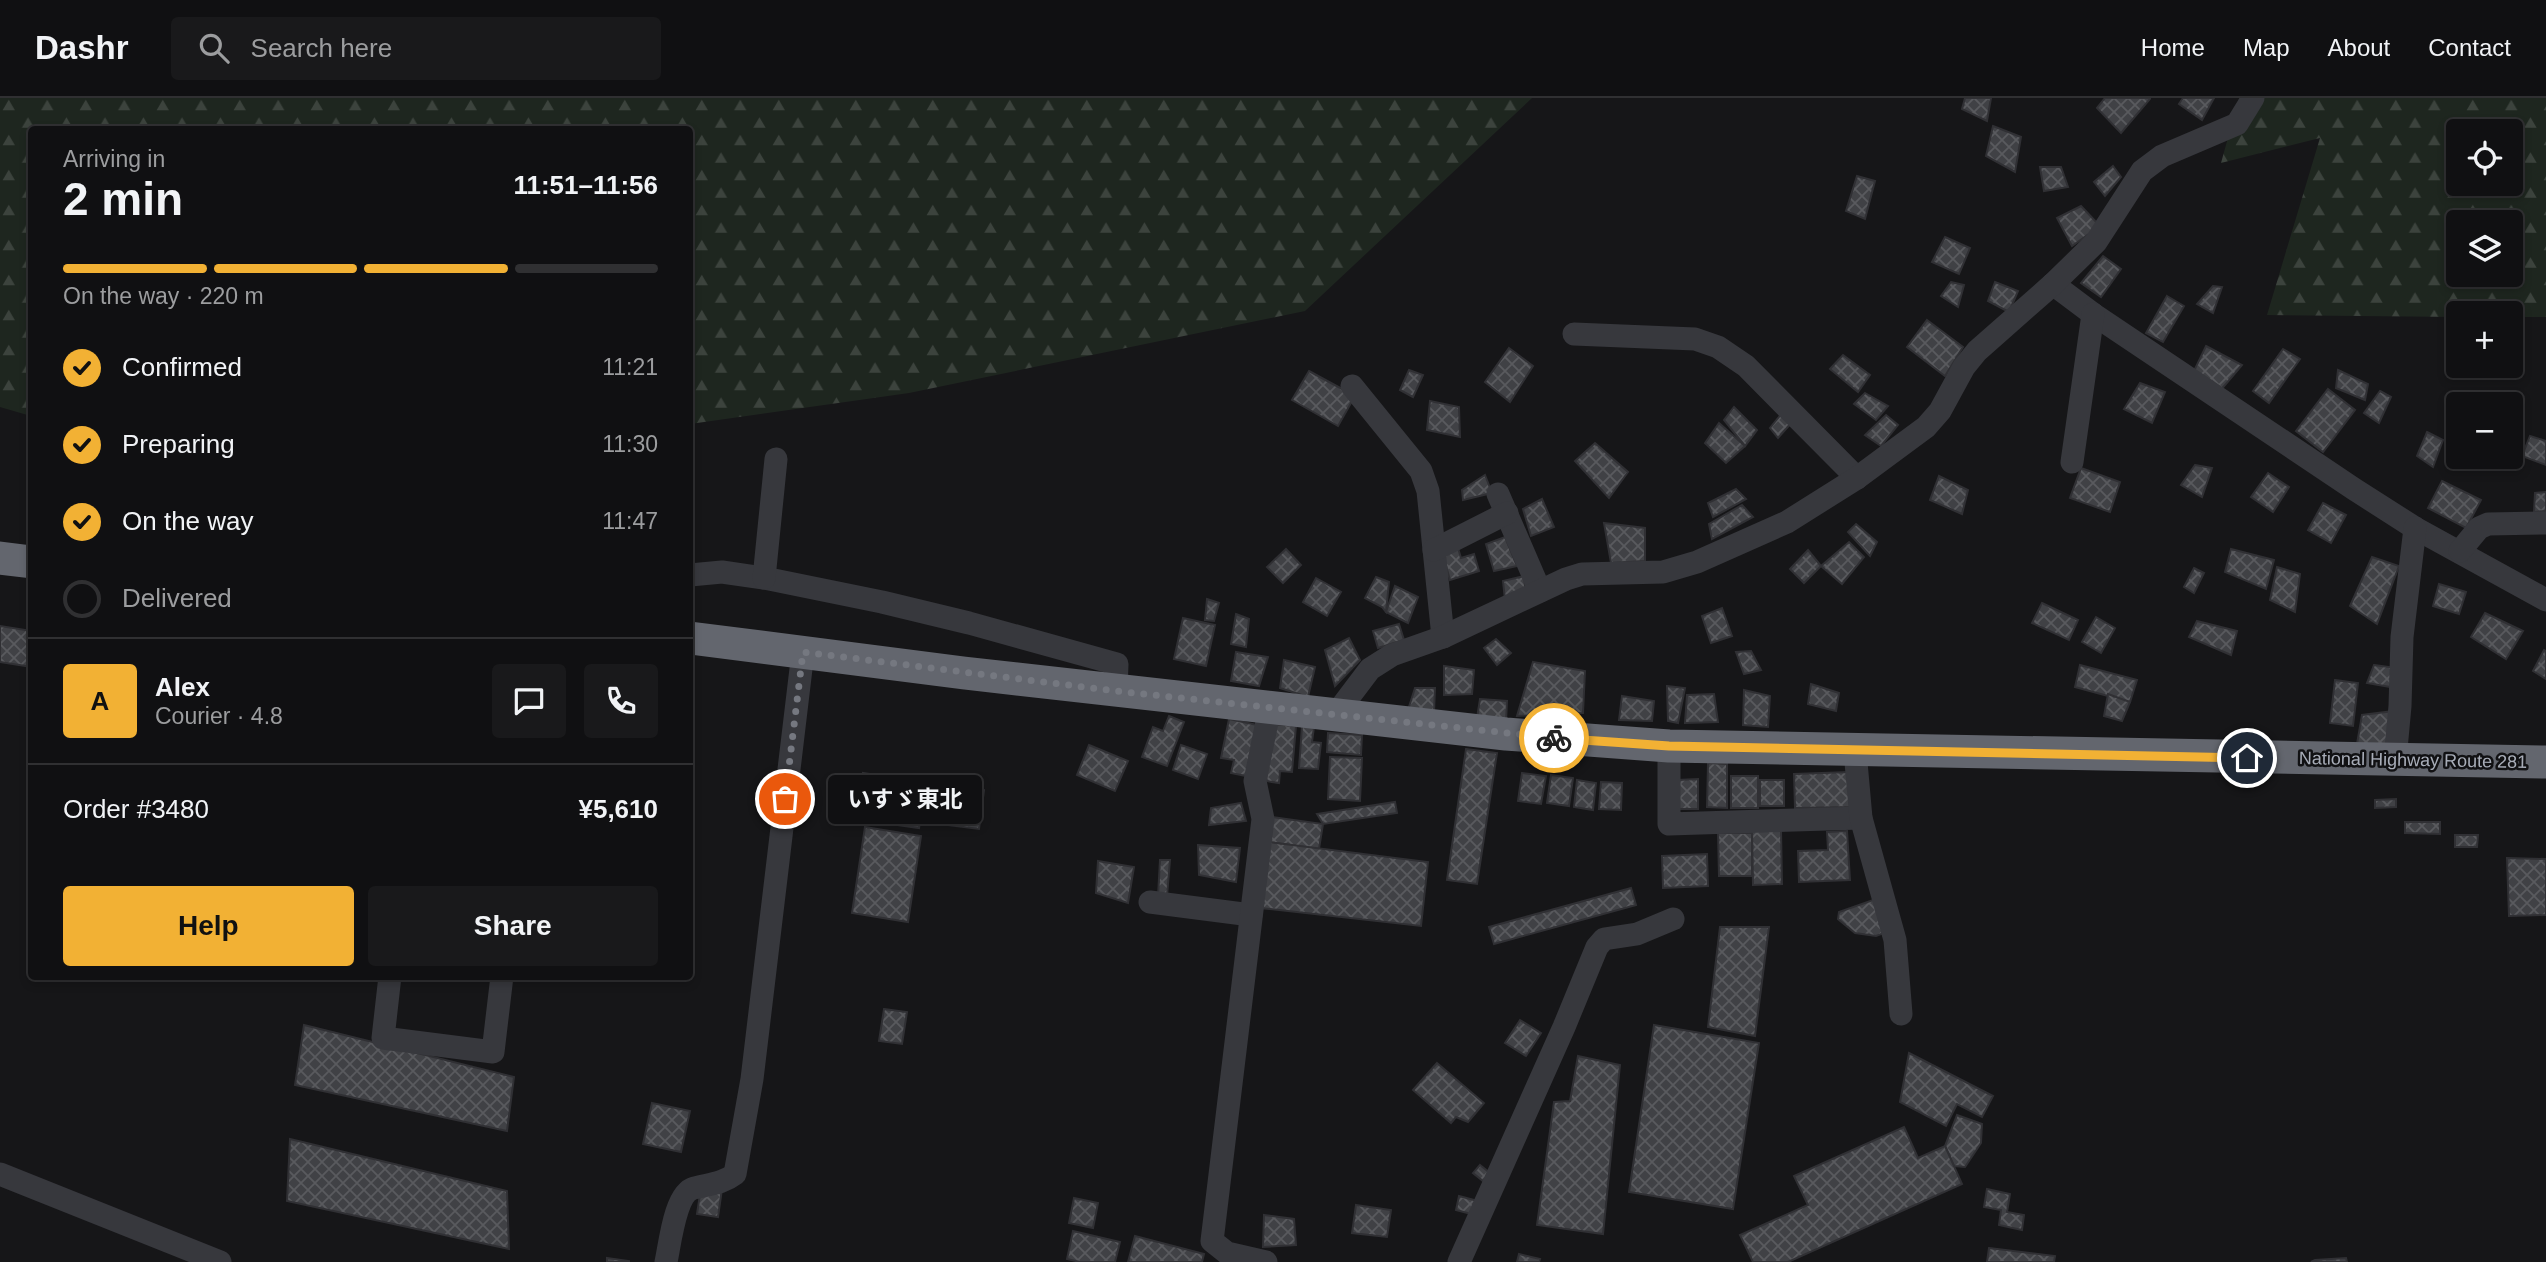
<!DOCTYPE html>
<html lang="en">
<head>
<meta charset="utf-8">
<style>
	body { margin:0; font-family:Arial,"Noto Sans JP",sans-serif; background:#19191b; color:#f1f3f6; height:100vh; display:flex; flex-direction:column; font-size:26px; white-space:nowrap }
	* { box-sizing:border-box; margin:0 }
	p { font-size:23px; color:#9c9d9f }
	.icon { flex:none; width:38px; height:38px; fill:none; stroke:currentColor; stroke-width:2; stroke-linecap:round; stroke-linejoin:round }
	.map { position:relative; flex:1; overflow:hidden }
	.side { position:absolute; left:28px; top:28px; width:665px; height:854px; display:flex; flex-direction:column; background:#101012; border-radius:7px; box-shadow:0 4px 10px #0003,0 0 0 2px #303032 }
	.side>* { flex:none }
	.buttons { position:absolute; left:2446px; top:21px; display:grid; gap:14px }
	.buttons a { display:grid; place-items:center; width:77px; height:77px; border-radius:7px; background:#101012; box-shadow:0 4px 10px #0003,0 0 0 2px #303032; font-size:35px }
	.pin { position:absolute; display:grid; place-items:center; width:60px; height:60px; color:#fff; margin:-30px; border:4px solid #fff; border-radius:50%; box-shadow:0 2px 7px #0007 }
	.courier { position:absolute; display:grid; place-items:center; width:70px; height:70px; margin:-35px; border:5px solid #f2b134; border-radius:50%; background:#fff; color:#222; box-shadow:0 2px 9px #0007 }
	.bubble { position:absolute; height:49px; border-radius:7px; background:#101012; box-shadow:0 4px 10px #0003,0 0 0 2px #303032; font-size:23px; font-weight:700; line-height:49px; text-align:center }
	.overview em { font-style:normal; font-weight:700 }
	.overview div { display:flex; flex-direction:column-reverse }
	.overview { display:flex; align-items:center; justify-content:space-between; height:119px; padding:0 35px }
	h1 { font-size:46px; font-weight:700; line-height:52px }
	.bar { display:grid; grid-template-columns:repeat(4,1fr); gap:10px 7px; align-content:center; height:84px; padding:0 35px }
	.bar i { height:9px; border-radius:5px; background:#303032 }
	.bar .on { background:#f2b134 }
	.bar p { grid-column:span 4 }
	.line { display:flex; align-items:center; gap:18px; padding:0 35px; border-top:2px solid #303032 }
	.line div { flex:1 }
	.round { display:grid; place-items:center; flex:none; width:74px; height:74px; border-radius:7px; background:#19191b }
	ol { padding:0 35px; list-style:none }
	li { display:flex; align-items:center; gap:21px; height:77px }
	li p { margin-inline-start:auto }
	li .icon { padding:7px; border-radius:50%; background:#f2b134; color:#111; stroke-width:4 }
	li:last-child { color:#9c9d9f }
	li i { width:38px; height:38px; border:4px solid #303032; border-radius:50% }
	.primary-button { display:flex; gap:14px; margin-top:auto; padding:14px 35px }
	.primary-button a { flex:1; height:80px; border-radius:7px; background:#f2b134; color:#111; font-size:28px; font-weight:700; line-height:80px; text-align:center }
	.primary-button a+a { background:#19191b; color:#f1f3f6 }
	header { display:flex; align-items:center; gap:42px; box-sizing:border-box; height:98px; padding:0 35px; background:#101012; border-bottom:2px solid #303032 }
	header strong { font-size:33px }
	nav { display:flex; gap:38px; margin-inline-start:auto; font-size:24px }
	.search { width:490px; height:63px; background:#19191b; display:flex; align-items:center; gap:18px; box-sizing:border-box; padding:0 24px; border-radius:7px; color:#9c9d9f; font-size:26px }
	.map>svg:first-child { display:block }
</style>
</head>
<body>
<header>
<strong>Dashr</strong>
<div class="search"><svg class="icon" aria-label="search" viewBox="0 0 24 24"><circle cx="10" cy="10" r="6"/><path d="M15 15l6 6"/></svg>Search here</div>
<nav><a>Home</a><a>Map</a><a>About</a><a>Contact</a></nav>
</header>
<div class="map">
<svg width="2546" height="1164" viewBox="0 0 2546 1164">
	<defs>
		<pattern id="forest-firs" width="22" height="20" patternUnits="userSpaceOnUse" patternTransform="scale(1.75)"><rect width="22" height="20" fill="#1e261f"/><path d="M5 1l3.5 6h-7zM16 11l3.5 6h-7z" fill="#3c433d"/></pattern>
		<pattern id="building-cross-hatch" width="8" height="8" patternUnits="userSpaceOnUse" patternTransform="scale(1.75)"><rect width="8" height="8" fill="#404145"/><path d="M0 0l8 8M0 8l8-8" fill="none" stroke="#595a5e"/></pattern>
	</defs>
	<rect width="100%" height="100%" fill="#161618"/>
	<g fill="url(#forest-firs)" fill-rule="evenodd">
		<path d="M0 0H1532L1305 213 909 295 690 326V32H32L31 318 0 309Z"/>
		<path d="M2239 0H2546V219H2511V215H2459V219L2267 217 2320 40 2221 65ZM2459 33H2511V86H2459ZM2459 124H2511V177H2459Z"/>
	</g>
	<g fill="url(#building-cross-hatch)" stroke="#303034" stroke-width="2">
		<path d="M1965 0H1991L1987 23 1962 11Z"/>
		<path d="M2105 0H2150V1L2121 35 2097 10Z"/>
		<path d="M2183 0H2214L2202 22 2179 6Z"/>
		<path d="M1993 28 2021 39 2015 74 1986 58Z"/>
		<path d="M2113 68 2121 79 2105 98 2094 84Z"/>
		<path d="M2040 69H2061L2068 89 2044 93Z"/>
		<path d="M1857 78 1875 83 1865 121 1846 113Z"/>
		<path d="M2081 108 2100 128 2072 148 2057 120Z"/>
		<path d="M1945 139 1970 150 1959 176 1932 164Z"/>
		<path d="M2103 158 2121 171 2101 199 2081 185Z"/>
		<path d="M1951 184 1964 187 1958 209 1941 198Z"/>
		<path d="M1995 184 2018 193 2009 214 1988 203Z"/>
		<path d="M2213 188 2222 189 2213 215 2197 206Z"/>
		<path d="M2167 198 2184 208 2163 244 2146 235Z"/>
		<path d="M1927 222 1963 249 1945 278 1907 249Z"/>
		<path d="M2206 248 2242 267 2220 293 2192 277Z"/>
		<path d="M1509 250 1533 268 1510 304 1485 284Z"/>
		<path d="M2283 251 2300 261 2269 305 2253 293Z"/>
		<path d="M1843 257 1870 277 1858 294 1830 271Z"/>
		<path d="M1409 272 1423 277 1413 299 1400 292Z"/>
		<path d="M2338 272 2368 286 2365 302 2336 290Z"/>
		<path d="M1309 273 1355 298 1338 328 1292 302Z"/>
		<path d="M2140 285 2165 294 2152 325 2124 311Z"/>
		<path d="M2328 291 2355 312 2323 354 2296 333Z"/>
		<path d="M2380 293 2391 299 2379 325 2364 315Z"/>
		<path d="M1865 295 1888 308 1876 322 1854 306Z"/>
		<path d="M1430 303 1459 309 1460 339 1427 332Z"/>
		<path d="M1734 309 1757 332 1745 348 1724 322Z"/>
		<path d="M1786 310 1793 323 1778 340 1770 330Z"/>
		<path d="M1886 317 1898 327 1881 348 1865 337Z"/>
		<path d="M1719 325 1745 348 1726 365 1705 345Z"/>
		<path d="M2427 334 2443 342 2433 369 2417 358Z"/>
		<path d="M2530 338 2546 343V367L2522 358Z"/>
		<path d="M1595 345 1628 374 1609 400 1575 363Z"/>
		<path d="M2195 367 2212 370 2202 399 2181 387Z"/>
		<path d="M2081 370 2120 384 2110 414 2070 400Z"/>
		<path d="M2268 375 2289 389 2273 414 2251 399Z"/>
		<path d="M1485 377 1492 395 1463 402 1462 392Z"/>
		<path d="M1939 378 1968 392 1962 416 1930 402Z"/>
		<path d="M2442 383 2481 402 2466 430 2428 410Z"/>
		<path d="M1736 391 1746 401 1713 419 1708 405Z"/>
		<path d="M2546 394V413L2534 414 2535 395Z"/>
		<path d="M1542 401 1554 429 1531 438 1523 411Z"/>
		<path d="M2323 405 2346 417 2331 445 2308 432Z"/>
		<path d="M1742 407 1753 419 1712 441 1709 426Z"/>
		<path d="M1604 425 1645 430V463L1611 465Z"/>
		<path d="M1856 426 1877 444 1870 458 1848 434Z"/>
		<path d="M1505 439 1517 468 1494 473 1486 446Z"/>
		<path d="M1849 444 1864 459 1842 486 1821 468Z"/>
		<path d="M1458 450 1461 460 1474 456 1479 473 1450 482 1442 454Z"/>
		<path d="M1286 451 1301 467 1283 485 1267 469Z"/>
		<path d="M2231 451 2274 462 2266 491 2225 474Z"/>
		<path d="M1808 452 1821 468 1804 485 1790 471Z"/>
		<path d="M2372 459 2399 468 2377 526 2350 508Z"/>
		<path d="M2277 469 2300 476 2295 514 2270 502Z"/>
		<path d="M2194 470 2204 475 2194 495 2184 489Z"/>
		<path d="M1524 478 1526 498 1505 502 1503 483Z"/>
		<path d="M1376 479 1389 484 1386 514 1382 509 1365 500Z"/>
		<path d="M1316 480 1341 494 1327 518 1303 504Z"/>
		<path d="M2439 486 2466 494 2459 516 2433 508Z"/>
		<path d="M1395 488 1418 499 1408 525 1386 514Z"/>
		<path d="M1207 501 1219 505 1214 523 1205 522Z"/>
		<path d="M2042 505 2078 522 2069 542 2032 525Z"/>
		<path d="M1722 510 1732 538 1711 545 1702 518Z"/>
		<path d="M2485 515 2523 533 2506 561 2471 539Z"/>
		<path d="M1236 516 1249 521 1246 549 1231 546Z"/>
		<path d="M2096 519 2115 530 2101 555 2082 544Z"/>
		<path d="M1183 520 1215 527 1206 568 1174 561Z"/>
		<path d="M2197 523 2237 533 2231 557 2189 539Z"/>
		<path d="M1399 526 1404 542 1378 550 1373 533Z"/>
		<path d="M0 528 32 533V569L0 564Z"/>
		<path d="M1349 540 1360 562 1335 588 1325 552Z"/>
		<path d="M1496 541 1511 555 1497 567 1484 550Z"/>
		<path d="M2544 552 2546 553V581L2533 573Z"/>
		<path d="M1751 553 1761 572 1744 576 1736 554Z"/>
		<path d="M1236 554 1268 559 1259 588 1231 583Z"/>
		<path d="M1284 562 1315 569 1308 599 1280 590Z"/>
		<path d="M1533 564 1585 573 1583 615 1517 618Z"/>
		<path d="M2080 567 2137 582 2130 604 2075 589Z"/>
		<path d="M2374 567 2397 570 2396 590 2367 585Z"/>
		<path d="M1444 568 1474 572 1472 596 1444 597Z"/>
		<path d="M2335 582 2358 585 2353 628 2330 625Z"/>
		<path d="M1811 586 1839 595 1836 613 1808 606Z"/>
		<path d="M1667 588 1685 590 1678 625 1668 623Z"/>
		<path d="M1415 590H1435L1434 615H1407Z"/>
		<path d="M1744 592 1770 598 1768 629 1743 627Z"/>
		<path d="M1714 596 1718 624 1685 625 1687 597Z"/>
		<path d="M2108 596 2130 604 2122 623 2104 618Z"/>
		<path d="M1622 598 1654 603 1652 623 1619 622Z"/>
		<path d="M1480 601 1507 603 1506 624 1477 620Z"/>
		<path d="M2394 613 2390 650 2357 646 2362 617Z"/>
		<path d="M1169 618 1184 624 1167 668 1142 659 1153 629 1163 633Z"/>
		<path d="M1229 621 1262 628 1251 679 1231 675 1234 662 1221 660Z"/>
		<path d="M1271 626 1296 628 1292 674 1280 673 1279 685 1266 683Z"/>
		<path d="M1302 628 1314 629 1312 644 1321 645 1318 671 1299 670Z"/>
		<path d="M1328 635 1362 637 1361 657 1327 654Z"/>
		<path d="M1089 647 1128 663 1115 693 1077 677Z"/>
		<path d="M1181 647 1207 656 1198 681 1173 672Z"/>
		<path d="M1466 651 1497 655 1477 786 1447 782Z"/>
		<path d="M1330 659 1362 660 1360 703 1328 701Z"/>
		<path d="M1708 665 1727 666V710L1707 709Z"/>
		<path d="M1849 674 1850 709 1795 710 1794 676Z"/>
		<path d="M863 675 926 684 919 730 862 722 864 703 860 702Z"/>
		<path d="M1522 675 1546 678 1541 706 1518 703Z"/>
		<path d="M1551 677 1573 680 1569 708 1547 705Z"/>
		<rect x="1731" y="678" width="27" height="32"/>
		<path d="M1698 681V711H1677V682Z"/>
		<path d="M1577 682 1596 685 1593 712 1574 709Z"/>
		<rect x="1760" y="682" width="24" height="26"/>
		<path d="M1601 684 1622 685 1621 712 1599 711Z"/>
		<path d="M936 686 984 692 979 731 931 725Z"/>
		<path d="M2396 701V709L2375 710V702Z"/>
		<path d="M1395 704 1397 715 1323 726 1317 716Z"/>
		<path d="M1241 705 1246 723 1209 727 1211 710Z"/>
		<path d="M1272 719 1323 726 1319 751 1268 744Z"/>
		<path d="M2405 724H2440V736L2405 735Z"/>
		<path d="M865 729 921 738 908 824 852 815Z"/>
		<path d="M1752 731H1781L1782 786 1753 787Z"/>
		<path d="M1847 733 1850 782 1799 784 1798 753 1828 752 1827 734Z"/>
		<path d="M1718 735H1752V778H1719Z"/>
		<path d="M2455 737H2478L2477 749H2455Z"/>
		<path d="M1268 744 1428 764 1421 828 1260 810Z"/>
		<path d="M1198 747 1240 750 1236 784 1199 777Z"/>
		<path d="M1707 756 1708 788 1663 790 1662 758Z"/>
		<path d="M2507 760 2546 761V817L2509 818Z"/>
		<path d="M1160 762H1170L1167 798H1158Z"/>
		<path d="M1098 763 1134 769 1128 805 1096 795Z"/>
		<path d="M1631 790 1636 807 1494 846 1489 829Z"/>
		<path d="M1876 801 1887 834 1876 838 1855 835 1838 821 1839 814Z"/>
		<path d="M1720 829H1769L1755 938 1708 929Z"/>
		<path d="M884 911 907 914 902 946 879 943Z"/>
		<path d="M1520 922 1541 935 1526 958 1505 945Z"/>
		<path d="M304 927 514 979 507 1033 295 987Z"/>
		<path d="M1654 927 1759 945 1733 1111 1629 1094Z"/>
		<path d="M1909 955 1993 998 1982 1019 1957 1006 1946 1028 1900 1004Z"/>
		<path d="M1578 958 1620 967 1603 1136 1537 1127 1554 1004 1570 1003Z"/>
		<path d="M1437 965 1484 1005 1468 1024 1456 1019 1451 1025 1413 992Z"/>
		<path d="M652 1005 690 1013 681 1054 643 1046Z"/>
		<path d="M1957 1017 1982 1026 1981 1045 1965 1069 1954 1068 1945 1048Z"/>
		<path d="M1904 1029 1918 1060 1945 1048 1962 1086 1788 1164H1753L1740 1137 1808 1107 1794 1078Z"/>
		<path d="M290 1041 507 1093 509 1151 287 1103Z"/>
		<path d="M1480 1067 1490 1075 1483 1083 1473 1075Z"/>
		<path d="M722 1091 718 1119 697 1116 700 1096Z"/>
		<path d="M1987 1091 2010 1096 2007 1114 2024 1117 2022 1132 1999 1127 2001 1112 1984 1109Z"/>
		<path d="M1459 1098 1478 1103 1475 1117 1456 1112Z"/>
		<path d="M1074 1100 1098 1105 1093 1130 1069 1125Z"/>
		<path d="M1356 1107 1391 1112 1387 1139 1352 1135Z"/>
		<path d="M1264 1117 1294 1121 1296 1147 1263 1149Z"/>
		<path d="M1073 1133 1120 1144 1115 1164H1080L1067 1161Z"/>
		<path d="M1135 1138 1204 1156 1202 1164H1128Z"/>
		<path d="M1989 1150 2055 1158 2054 1164H1987Z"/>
		<path d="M1519 1156 1540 1161 1539 1164H1517Z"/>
		<path d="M607 1160 629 1163V1164H607Z"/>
		<path d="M2346 1160 2347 1164H2311L2315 1162Z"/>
	</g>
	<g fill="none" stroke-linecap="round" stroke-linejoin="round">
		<g stroke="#37383d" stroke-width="23">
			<path d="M2053 186 2093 216 2354 391 2415 430 2546 502"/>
			<path d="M1574 236 1695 241 1718 249 1746 268 1857 380"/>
			<path d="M1352 288 1421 373 1428 393 1443 539"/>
			<path d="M2072 364 2093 216"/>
			<path d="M1498 396 1540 493"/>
			<path d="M1434 452 1507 415"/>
			<path d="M2460 453 2479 430 2488 426 2546 425"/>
			<path d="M690 477 722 474 764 480 882 504 969 525 1117 566 1116 593"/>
			<path d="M764 480 776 361"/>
			<path d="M1336 616 1370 571 1392 557 1443 539 1566 481 1582 476 1663 474 1697 464 1787 424 1857 380 1926 329 1940 313 1964 269 1977 253 2053 186 2096 144 2142 73 2162 58 2237 26 2253 0"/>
			<path d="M1669 648V726L1861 720"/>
			<path d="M1855 653 1861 720 1895 842 1901 916"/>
			<path d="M2395 662 2400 608 2402 539 2415 430"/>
			<path d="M1150 804 1251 817"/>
			<path d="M390 878 383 940 493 954 502 878"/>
			<path d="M0 1076 220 1164"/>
			<path d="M666 1164C670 1146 675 1095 694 1090 709 1086 722 1086 735 1076L752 981 803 554"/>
			<path d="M1266 1164 1227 1155 1212 1143 1263 721 1255 683 1270 609"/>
			<path d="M1459 1164 1564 929 1597 849 1604 841 1637 836 1673 821"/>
		</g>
		<g stroke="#63666e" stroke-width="33">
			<path d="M0 460 32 464"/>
			<path d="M690 540 964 575 1506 636 1669 648 2546 664"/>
		</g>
	</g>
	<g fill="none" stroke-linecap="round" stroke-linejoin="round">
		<path stroke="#757880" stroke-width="7" stroke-dasharray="0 12.6" d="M785 701 803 554 1116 593 1554 640"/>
		<path stroke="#f2b134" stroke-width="9" d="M1554 640 1669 648 2247 660"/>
	</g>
	<g text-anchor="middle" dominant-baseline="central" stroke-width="5" stroke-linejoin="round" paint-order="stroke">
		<g font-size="18" fill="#a8adb8" stroke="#111113">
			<text transform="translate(2413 662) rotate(1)">National Highway Route 281</text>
		</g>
	</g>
</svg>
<div class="buttons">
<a><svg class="icon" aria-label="locate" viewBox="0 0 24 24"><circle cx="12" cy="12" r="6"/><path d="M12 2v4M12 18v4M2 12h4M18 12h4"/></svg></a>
<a><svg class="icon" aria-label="layers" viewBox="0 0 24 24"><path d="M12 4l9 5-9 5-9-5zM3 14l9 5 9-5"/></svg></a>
<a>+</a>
<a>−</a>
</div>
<div class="pin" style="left:785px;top:701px;background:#ea580c"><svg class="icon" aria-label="bag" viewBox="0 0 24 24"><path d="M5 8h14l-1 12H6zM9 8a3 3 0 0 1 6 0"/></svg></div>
<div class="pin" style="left:2247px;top:660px;background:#1f2937"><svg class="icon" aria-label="home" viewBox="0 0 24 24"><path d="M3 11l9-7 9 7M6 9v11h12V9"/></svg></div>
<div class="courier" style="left:1554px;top:640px"><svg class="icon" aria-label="bike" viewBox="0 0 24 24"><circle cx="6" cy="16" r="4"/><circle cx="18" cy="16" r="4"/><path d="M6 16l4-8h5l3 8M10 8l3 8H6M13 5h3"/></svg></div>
<div class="bubble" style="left:828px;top:677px;width:154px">いすゞ東北</div>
<section class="side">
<div class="overview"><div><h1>2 min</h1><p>Arriving in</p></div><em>11:51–11:56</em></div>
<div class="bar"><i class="on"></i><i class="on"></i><i class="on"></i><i></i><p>On the way · 220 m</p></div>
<ol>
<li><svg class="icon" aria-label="check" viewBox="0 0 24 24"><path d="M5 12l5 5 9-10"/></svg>Confirmed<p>11:21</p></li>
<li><svg class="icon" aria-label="check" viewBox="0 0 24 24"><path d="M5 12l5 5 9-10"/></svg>Preparing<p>11:30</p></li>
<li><svg class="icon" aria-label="check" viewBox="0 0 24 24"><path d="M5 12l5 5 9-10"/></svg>On the way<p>11:47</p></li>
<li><i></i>Delivered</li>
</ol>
<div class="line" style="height:126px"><b class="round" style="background:#f2b134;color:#111">A</b><div><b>Alex</b><p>Courier · 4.8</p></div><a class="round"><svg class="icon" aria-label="chat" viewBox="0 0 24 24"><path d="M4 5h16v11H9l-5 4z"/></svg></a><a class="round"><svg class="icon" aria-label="phone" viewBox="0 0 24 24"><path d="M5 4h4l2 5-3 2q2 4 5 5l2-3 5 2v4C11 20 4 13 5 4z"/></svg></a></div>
<div class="line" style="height:91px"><div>Order #3480</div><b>¥5,610</b></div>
<div class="primary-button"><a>Help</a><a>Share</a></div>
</section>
</div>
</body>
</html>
